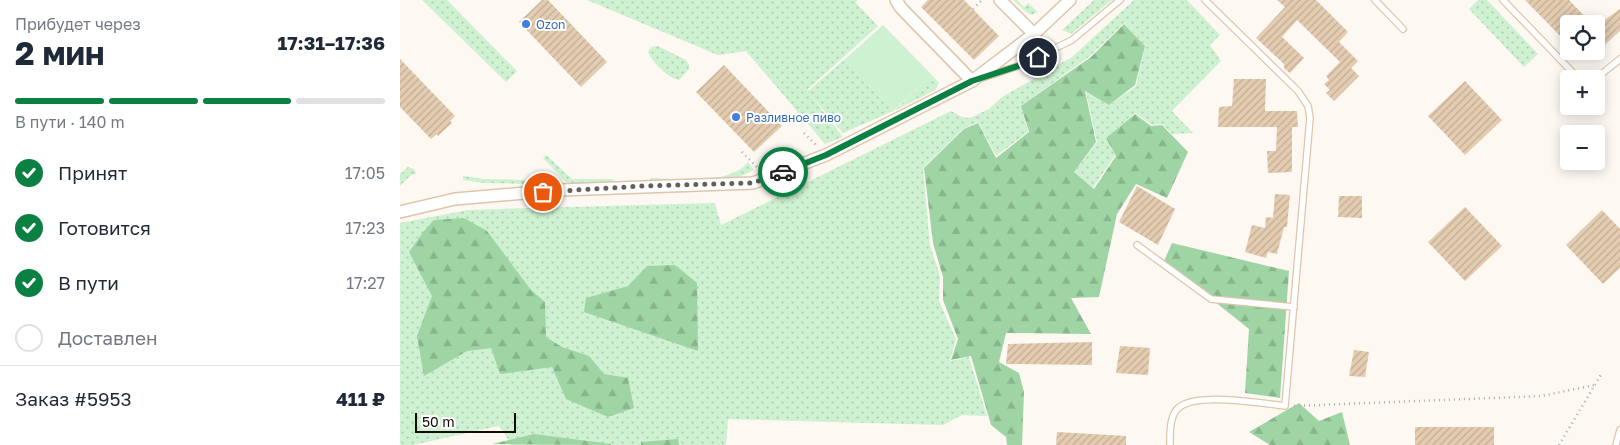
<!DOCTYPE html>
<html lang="ru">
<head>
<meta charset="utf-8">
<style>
	body { margin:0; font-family:"Golos Text",sans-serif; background:#f6f6f7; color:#1f2937; height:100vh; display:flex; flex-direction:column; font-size:19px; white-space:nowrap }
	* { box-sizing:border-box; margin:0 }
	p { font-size:16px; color:#747a83 }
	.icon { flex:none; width:28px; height:28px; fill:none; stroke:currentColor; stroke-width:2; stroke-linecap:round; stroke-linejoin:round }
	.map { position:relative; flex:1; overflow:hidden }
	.side { display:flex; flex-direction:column; background:#fff; width:400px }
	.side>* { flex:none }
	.tools { position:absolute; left:1160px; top:15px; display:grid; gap:10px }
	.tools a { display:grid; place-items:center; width:45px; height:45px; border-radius:5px; background:#fff; box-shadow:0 2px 12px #0003; font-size:25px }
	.scale { position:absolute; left:15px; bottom:12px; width:101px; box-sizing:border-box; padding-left:5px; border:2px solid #140c04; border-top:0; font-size:14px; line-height:18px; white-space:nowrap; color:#140c04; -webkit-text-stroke:4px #fff; paint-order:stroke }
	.pin { position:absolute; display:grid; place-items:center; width:42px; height:42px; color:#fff; margin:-21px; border:2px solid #fff; border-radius:50%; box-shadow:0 1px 5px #0007 }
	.courier { position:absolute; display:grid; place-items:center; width:50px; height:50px; margin:-25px; border:4px solid #0b8043; border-radius:50%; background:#fff; color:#222; box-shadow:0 1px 6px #0007 }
	.overview em { font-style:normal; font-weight:700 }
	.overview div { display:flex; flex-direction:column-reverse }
	.overview { display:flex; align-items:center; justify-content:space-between; height:85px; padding:0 15px }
	h1 { font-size:32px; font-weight:700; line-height:38px }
	.bar { display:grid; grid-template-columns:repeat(4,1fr); gap:8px 5px; align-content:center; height:60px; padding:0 15px }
	.bar i { height:6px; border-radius:4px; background:#e0e1e3 }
	.bar .on { background:#0b8043 }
	.bar p { grid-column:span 4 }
	.line { display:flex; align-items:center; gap:12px; padding:0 15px; border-top:1px solid #e0e1e3 }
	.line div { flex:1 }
	ol { padding:0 15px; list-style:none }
	li { display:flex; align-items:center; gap:15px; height:55px }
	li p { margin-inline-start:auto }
	li .icon { padding:5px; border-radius:50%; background:#0b8043; color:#fff; stroke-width:4 }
	li:last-child { color:#747a83 }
	li i { width:28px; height:28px; border:2px solid #e0e1e3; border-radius:50% }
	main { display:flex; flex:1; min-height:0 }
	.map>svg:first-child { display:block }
</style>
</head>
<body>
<main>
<section class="side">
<div class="overview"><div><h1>2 мин</h1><p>Прибудет через</p></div><em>17:31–17:36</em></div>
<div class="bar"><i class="on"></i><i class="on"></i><i class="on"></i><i></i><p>В пути · 140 m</p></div>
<ol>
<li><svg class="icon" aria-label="check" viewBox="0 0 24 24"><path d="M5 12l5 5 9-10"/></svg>Принят<p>17:05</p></li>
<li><svg class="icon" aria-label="check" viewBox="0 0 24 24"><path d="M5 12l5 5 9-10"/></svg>Готовится<p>17:23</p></li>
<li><svg class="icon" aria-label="check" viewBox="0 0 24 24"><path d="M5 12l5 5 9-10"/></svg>В пути<p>17:27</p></li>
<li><i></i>Доставлен</li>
</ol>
<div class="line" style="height:65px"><div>Заказ #5953</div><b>411 ₽</b></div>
</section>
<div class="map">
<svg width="1220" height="445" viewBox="0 0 1220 445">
	<defs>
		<pattern id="green-dots" width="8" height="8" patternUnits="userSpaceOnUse" patternTransform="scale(1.25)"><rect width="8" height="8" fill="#cef1d1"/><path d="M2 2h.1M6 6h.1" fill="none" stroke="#b0cdb2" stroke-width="1.8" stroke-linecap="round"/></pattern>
		<pattern id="forest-firs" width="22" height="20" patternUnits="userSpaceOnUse" patternTransform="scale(1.25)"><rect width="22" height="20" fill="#9fd4a5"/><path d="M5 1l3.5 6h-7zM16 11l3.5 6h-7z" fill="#88b58c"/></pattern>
		<pattern id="building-hatch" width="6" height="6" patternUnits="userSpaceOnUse" patternTransform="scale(1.25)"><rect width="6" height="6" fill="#e3ccb0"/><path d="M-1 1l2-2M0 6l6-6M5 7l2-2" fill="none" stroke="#c2ae96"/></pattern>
	</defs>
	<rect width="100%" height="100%" fill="#fdf8f2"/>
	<g fill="url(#green-dots)">
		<path d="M22 0H47L117 71 106 82Z"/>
		<path d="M187 0H457L456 3 478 26 407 90 408 91 445 59 493 111 443 133 410 94 443 137 425 144 346 51 318 55Z"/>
		<path d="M613 0H617L624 7 628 3 638 12 631 15 625 11Z"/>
		<path d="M694 0H712L671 34 662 30Z"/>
		<path d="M734 0H787L820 35 810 45 821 61 772 111 793 133 772 134 762 124 752 125 735 113 706 138 715 155 693 188 674 172 697 142 686 92 709 105 736 86 745 46 724 23 690 56 621 106 628 132 596 156 578 122 563 129 523 168 530 245 540 276 539 301 556 339 550 361 569 357 587 416 562 415 543 425 328 419 326 445H112L99 426 13 445H0V223L68 210 315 203 321 225 551 111 562 117 570 118 589 109 602 97 672 57Z"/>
		<path d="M1078 0H1087L1138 54 1124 67 1069 9Z"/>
		<path d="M258 46 286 60 289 65V69L279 80C268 78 252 62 248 52L251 47Z"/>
		<path d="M532 75 539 83 535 90 494 111Z"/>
		<path d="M146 155 172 179H213L214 183 168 184 143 158Z"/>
		<path d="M348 162 354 170 330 181 250 183V178C278 178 329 186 348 162Z"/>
		<path d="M8 167 14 169 16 174 11 175 0 186V174Z"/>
		<path d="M63 176 84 179 128 180 127 184 84 183 63 180Z"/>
	</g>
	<g fill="url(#forest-firs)">
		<path d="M724 24 745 46 735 85 709 105 685 91 696 142 674 172 694 189 716 156 706 138 735 114 751 126 762 125 788 152 767 198 736 184 717 214 699 297 671 298 691 334 606 333 599 362 619 373 624 392 622 445H607L606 437 591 425 571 356 551 360 558 339 543 300V277L533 243 524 168 564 129 578 123 596 158 629 132 621 106 691 57Z"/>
		<path d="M64 218 87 231 131 290 145 302 146 337 162 347 189 356 204 374 228 378 234 408 208 417 166 399 152 367 100 374 91 348 67 351 24 376 17 336 32 296 9 252 24 231 34 220Z"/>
		<path d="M772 243 889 271 880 398 845 393 849 329 764 261Z"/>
		<path d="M275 265 297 283 298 351 184 312 186 298 228 286 247 266Z"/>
		<path d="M899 403 919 421 942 412 950 445H870L849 432Z"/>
		<path d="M134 434 211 444V445L92 444Z"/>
		<path d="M278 439 279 445H241V442Z"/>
	</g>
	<path fill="#cef1d1" d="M483 25 532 75 493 111 445 59Z"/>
	<g fill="url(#building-hatch)">
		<path d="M142 0H148L207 62 181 87 119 22Z"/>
		<path d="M528 0H564L599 36 574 60 521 7Z"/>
		<path d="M877 0H916L948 32 939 42 958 61 951 68 959 76 934 101 926 93 930 90 924 84 929 80 926 76 940 62 897 20 882 37 904 58 890 73 884 68V64L856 38 885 7Z"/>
		<path d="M1125 0H1169L1192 24H1169V45Z"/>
		<path d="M1220 9V31L1196 53V26Z"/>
		<path d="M0 59 55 116 50 121 52 123 38 136 37 134 31 139 0 107Z"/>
		<path d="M324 65 382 126 354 152 296 92Z"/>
		<path d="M834 79H866L865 111H897L898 127H892V172L868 173 867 151H876L877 127H818L819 107 832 106Z"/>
		<path d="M1065 81 1102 120 1065 155 1028 116Z"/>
		<path d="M737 186 775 209 758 245 719 222Z"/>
		<path d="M875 194 890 195 887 227H884L877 254 868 252 866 258 845 252 852 225 865 228 866 217 873 218Z"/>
		<path d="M939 196H962V218L938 217Z"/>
		<path d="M1065 207 1102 246 1065 281 1028 242Z"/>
		<path d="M1202 210 1220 229V268L1203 284 1166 245Z"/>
		<path d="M692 342V365L606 364 608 344Z"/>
		<path d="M720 346 750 348 748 375 716 373Z"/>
		<path d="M954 350 969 352 965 377 949 376Z"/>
		<rect x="1015" y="427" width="79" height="18"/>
		<path d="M657 432 726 436V445H656Z"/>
	</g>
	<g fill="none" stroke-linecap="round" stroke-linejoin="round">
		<g stroke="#dec6aa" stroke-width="8">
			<g id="service">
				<path d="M975 0 1003 29"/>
				<path d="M1103 0 1179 79"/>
				<path d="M582 78 621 65 672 40 720 0"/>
				<path d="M1185 79 1199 76 1220 59"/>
				<path d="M737 245 811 299 894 307"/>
				<path d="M770 445C770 433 769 413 781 406 801 393 861 403 885 406L910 118 908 106 898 91 805 0"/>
				<path d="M1216 445 1220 430"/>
			</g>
		</g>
		<g stroke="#dec6aa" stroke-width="14">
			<g id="minor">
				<path d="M496 0 501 8 572 81"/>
				<path d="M600 0 634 34"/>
				<path d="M0 212 55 199 161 190 353 183 426 155 572 81 634 34 670 0"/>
			</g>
		</g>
		<g stroke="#aea8a1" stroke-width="2.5" stroke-dasharray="1 4" stroke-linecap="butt">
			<path d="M573 9 582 0"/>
			<path d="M404 133 417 146"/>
			<path d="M342 152 359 169"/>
			<path d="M894 406 1141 396 1195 385"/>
			<path d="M1159 445 1202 373"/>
		</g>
		<use href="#service" stroke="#fff" stroke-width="5.5"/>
		<use href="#minor" stroke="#fff" stroke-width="11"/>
	</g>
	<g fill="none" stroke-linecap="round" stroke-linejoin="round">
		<path stroke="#665f57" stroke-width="5" stroke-dasharray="0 9" d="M143 192 243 186 353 183 383 172"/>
		<path stroke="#0b8043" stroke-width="6" d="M383 172 426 155 572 81 621 65 638 57"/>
	</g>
	<g fill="#3f7fe0" stroke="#fff" stroke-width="2">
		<circle cx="126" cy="24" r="5"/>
		<circle cx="336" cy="117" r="5"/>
	</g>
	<g text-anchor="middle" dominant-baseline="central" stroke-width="4" stroke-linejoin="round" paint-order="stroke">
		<g font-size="12" fill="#366cbe" stroke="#fff" text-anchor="start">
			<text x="136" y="24">Ozon</text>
			<text x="346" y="117">Разливное пиво</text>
		</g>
	</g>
</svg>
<div class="tools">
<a><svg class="icon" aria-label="locate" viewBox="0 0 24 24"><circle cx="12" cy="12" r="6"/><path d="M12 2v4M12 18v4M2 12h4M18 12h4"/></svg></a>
<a>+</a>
<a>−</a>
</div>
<div class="scale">50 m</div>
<div class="pin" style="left:143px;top:192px;background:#ea580c"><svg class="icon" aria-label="bag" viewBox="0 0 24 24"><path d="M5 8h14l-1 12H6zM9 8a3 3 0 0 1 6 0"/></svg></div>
<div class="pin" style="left:638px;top:57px;background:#1f2937"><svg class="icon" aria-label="home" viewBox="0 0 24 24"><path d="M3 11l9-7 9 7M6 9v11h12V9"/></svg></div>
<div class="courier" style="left:383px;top:172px"><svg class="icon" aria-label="car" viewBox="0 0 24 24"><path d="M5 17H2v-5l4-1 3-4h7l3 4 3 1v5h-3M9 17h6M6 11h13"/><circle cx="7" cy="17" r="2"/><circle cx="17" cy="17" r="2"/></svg></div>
</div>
</main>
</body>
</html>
